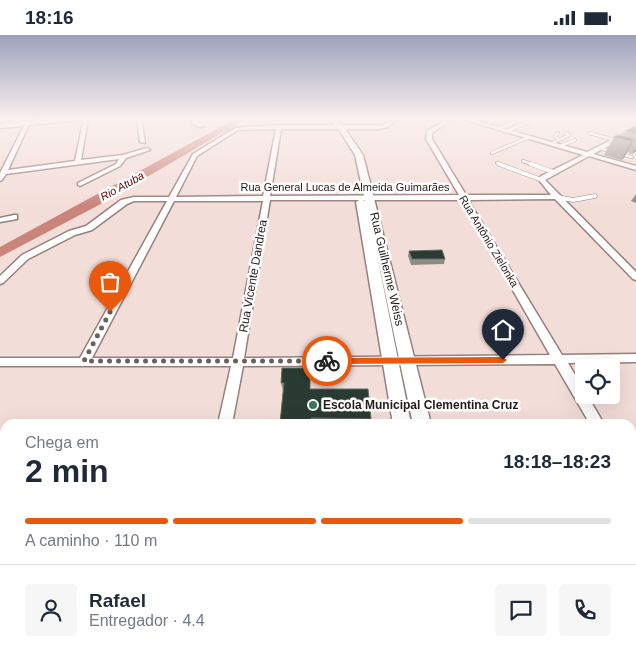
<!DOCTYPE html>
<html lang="pt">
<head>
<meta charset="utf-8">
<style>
	body { margin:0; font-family:Helvetica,sans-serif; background:#f6f6f7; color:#1f2937; height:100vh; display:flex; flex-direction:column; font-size:19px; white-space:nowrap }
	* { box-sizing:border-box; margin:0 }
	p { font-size:16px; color:#747a83 }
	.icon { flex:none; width:28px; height:28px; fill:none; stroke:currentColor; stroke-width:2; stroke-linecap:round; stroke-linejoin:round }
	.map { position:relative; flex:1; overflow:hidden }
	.details { position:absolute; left:0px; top:384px; width:636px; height:246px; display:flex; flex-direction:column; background:#fff; border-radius:15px 15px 0 0; box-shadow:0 5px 20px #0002 }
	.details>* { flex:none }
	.fabs { position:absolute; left:575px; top:324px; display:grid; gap:10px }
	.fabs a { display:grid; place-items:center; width:45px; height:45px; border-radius:5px; background:#fff; box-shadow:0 5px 20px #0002; font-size:25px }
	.pin { position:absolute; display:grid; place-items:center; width:42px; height:42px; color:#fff; margin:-51px -21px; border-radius:50% 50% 50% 0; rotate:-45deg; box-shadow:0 0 5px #0007 }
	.pin .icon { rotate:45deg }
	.courier { position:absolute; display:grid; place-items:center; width:50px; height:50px; margin:-25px; border:4px solid #ea580c; border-radius:50%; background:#fff; color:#222; box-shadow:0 1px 6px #0007 }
	.head em { font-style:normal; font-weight:700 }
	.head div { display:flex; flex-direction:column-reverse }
	.head { display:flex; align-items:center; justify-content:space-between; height:85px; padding:0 25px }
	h1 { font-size:32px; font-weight:700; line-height:38px }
	.bar { display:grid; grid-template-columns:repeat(4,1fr); gap:8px 5px; align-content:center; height:60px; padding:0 25px }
	.bar i { height:6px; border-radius:4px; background:#e0e1e3 }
	.bar .current { background:#ea580c }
	.bar p { grid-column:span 4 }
	.line { display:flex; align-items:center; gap:12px; padding:0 25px; border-top:1px solid #e0e1e3 }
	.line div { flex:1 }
	.round { display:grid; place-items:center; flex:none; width:52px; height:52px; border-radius:5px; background:#f6f6f7 }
	.status { display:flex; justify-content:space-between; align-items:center; height:35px; padding:0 25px; background:#fff; direction:ltr }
	.status svg { height:14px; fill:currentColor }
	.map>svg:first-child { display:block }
</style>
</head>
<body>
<div class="status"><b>18:16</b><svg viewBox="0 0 49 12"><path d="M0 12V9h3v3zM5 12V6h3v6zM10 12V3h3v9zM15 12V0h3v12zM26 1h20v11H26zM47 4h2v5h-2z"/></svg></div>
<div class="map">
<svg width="636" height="629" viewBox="0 0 636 629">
	<rect width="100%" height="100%" fill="#f3ddd9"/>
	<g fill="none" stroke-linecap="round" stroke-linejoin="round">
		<path fill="#ca857b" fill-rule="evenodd" d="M237 83H248L97 171 0 222V212Z"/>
		<g stroke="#94807d" stroke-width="4">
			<g id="service-far2">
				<path d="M498 94 515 87"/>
				<path d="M507 96 527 88"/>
				<path d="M558 98 555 101 559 105"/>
				<path d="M589 98 615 105"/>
				<path d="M551 109 569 100 566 98"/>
				<path d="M560 111 575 105"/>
				<path d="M599 113 632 122"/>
				<path d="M492 118 529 102"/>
				<path d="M523 126 534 130"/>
				<path d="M497 128 501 130"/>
			</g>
		</g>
		<g stroke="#94807d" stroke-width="5">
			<g id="service-far1">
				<path d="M499 129 542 145"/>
				<path d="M531 129 553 137"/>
				<path d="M557 162 573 165 595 161"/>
			</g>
		</g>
		<g stroke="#94807d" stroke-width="11">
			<g id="service">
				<path d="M631 589H636"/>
				<path d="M529 625 530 629"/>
			</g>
		</g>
		<g stroke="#94807d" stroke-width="3">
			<g id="minor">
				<path d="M28 83H32L8 135 75 126 84 83H88L81 125 123 120 147 113 150 115 126 123 120 131 80 151 78 150V148L116 129 119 124 6 139 2 145 0 146V138Z"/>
				<path d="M137 83H141L145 108 140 107Z"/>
				<path d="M190 83H194L204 91 199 92 192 88Z"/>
				<path d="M392 83H397L388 92 380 94H281L270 161 459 160 426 104 427 96 449 83H454L432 98V104L466 160H551L539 145 541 141 583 120 459 83H466L587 117 636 93V97L593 119 636 131V135L589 121 545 145 636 237V245L633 244 555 164 468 165 562 320 636 319V327L568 328 584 355V360H587L604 389H590L555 329 243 331 232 389H218L231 331H0V323H80L167 166H134L127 169 92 195 75 200 28 224 3 248 0 249V241L22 220 69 196 86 191 121 165 134 162H169L193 119 235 93 279 90H384ZM276 94 263 161 176 162 197 121 238 95ZM270 165H461L550 320 244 323ZM174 166H263L233 323H92Z"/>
				<path d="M14 180H17V184L0 187V183Z"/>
				<path d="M631 439 636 441V461L631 459Z"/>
				<rect x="0" y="489" width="5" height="16"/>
				<path d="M170 625H190L189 629H169Z"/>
			</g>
		</g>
		<g stroke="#94807d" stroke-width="3">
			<g id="tertiary">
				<path d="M61 83H84L81 85 0 93V89Z"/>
				<path d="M328 83H335L343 91 363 120 431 389H413L375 210 411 389H393L356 167 361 164 365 166 355 120 338 93Z"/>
				<rect x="433" y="625" width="26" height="4"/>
				<path d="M463 625H489L490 629H464Z"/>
			</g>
		</g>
		<g stroke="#94807d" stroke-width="2">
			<path id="trunk" d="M617 83H636V88Z"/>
		</g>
		<use href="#service-far2" stroke="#fff" stroke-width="2.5"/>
		<use href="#service-far1" stroke="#fff" stroke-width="4"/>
		<use href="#service" stroke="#fff" stroke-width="9"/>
		<use href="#minor" fill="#fff" fill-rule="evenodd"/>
		<use href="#tertiary" fill="#fff" fill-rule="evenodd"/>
		<use href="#trunk" fill="#fff" fill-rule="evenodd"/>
	</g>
	<g fill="#8e8c86">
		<path d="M636 91V116L632 119 627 117 624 123 621 125 604 120 614 102 622 101 625 96Z"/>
		<path d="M636 159V168L631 166Z"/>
		<path d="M409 216 445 224 444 229 411 230 408 221Z"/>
		<path d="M281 348 310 354 371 384 370 389H267L280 388 283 356Z"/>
	</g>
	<g fill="#666c66">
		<path d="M634 104 624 123 621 125 631 106Z"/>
		<path d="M636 111V116L632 119Z"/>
	</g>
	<g fill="#2a3b34" stroke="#666c66">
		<path d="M636 91V99L625 96Z"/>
		<path d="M617 100 634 104 631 106 614 102Z"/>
		<path d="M442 215 445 224H412L409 216Z"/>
		<path d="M282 333H310V354H368L371 384 311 383V389H267V388H280L284 348H281Z"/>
	</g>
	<linearGradient id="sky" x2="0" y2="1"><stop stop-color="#9ca1bc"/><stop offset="0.49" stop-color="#faf0ee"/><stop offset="1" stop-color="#faf0ee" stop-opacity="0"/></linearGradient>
	<rect width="636" height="171" fill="url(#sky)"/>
	<path fill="#ea580c" d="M503 322 507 325 503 328 327 329 323 326 327 323Z"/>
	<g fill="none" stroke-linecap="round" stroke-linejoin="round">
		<path stroke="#6c5f5c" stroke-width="5" stroke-dasharray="0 9" d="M110 277 84 326H327"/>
	</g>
	<circle fill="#3a755e" stroke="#fff" stroke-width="2" cx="313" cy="370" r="5"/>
	<g text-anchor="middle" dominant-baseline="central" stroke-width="5" stroke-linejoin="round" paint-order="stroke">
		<g font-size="11" font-style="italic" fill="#590303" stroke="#fff">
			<text transform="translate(122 151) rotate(-29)">Rio Atuba</text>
		</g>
		<g font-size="11" fill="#231b19" stroke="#fff">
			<text x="345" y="152">Rua General Lucas de Almeida Guimarães</text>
			<text transform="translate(489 206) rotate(59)">Rua Antônio Zielonka</text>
		</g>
		<g font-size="12" fill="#231b19" stroke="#fff">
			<text transform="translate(387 234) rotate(77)">Rua Guilherme Weiss</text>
			<text transform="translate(253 241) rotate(-80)">Rua Vicente Dandrea</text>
		</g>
		<g font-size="12" font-weight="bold" fill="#231b19" stroke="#fff" text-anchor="start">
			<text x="323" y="370">Escola Municipal Clementina Cruz</text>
		</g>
	</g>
</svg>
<div class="fabs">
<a><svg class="icon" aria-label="locate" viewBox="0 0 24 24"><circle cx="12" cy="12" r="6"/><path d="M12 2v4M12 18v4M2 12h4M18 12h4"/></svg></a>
</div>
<div class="pin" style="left:110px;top:277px;background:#ea580c"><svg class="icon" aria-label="bag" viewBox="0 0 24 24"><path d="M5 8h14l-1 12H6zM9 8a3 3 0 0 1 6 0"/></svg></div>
<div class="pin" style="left:503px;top:325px;background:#1f2937"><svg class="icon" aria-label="home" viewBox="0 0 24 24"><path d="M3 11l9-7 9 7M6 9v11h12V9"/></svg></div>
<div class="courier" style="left:327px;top:326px"><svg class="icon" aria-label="bike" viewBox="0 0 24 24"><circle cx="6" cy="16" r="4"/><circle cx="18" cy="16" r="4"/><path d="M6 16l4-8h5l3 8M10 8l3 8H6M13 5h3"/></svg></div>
<section class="details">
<div class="head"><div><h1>2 min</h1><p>Chega em</p></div><em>18:18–18:23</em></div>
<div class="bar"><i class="current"></i><i class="current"></i><i class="current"></i><i></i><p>A caminho · 110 m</p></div>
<div class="line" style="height:90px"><a class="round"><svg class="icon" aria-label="person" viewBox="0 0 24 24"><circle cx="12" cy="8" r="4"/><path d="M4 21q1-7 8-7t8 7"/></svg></a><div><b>Rafael</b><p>Entregador · 4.4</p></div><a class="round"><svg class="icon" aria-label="chat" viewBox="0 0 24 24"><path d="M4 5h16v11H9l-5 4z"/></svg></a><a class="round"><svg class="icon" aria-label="phone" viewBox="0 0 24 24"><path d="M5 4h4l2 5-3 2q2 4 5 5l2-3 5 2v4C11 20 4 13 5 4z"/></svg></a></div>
</section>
</div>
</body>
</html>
